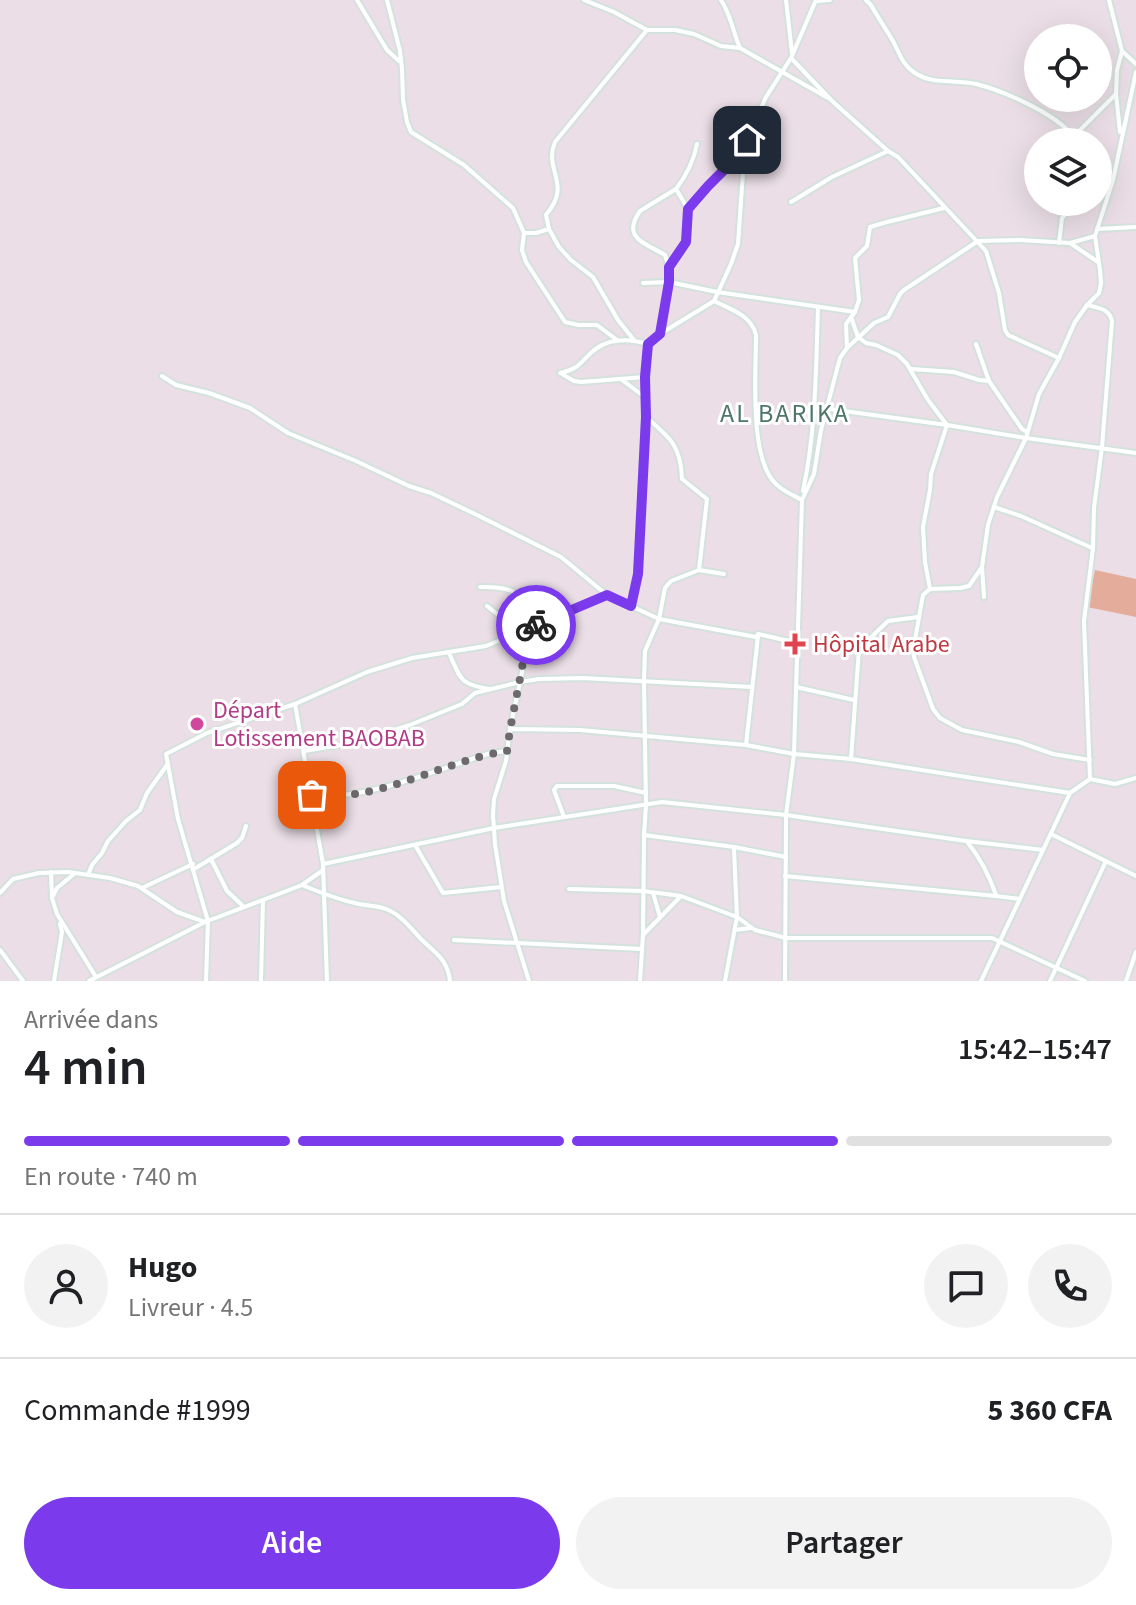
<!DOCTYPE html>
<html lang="fr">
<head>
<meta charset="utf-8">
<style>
	body { margin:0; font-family:"Source Sans 3",sans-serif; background:#f2f2f2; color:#202124; height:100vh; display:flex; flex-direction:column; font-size:30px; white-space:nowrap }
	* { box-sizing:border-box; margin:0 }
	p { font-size:26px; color:#757577 }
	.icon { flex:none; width:44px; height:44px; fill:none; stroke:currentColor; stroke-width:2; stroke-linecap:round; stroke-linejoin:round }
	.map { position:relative; height:981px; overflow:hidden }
	.drawer { display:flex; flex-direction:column; background:#fff; flex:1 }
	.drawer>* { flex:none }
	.controls { position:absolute; left:1024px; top:24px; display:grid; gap:16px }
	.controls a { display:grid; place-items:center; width:88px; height:88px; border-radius:50%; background:#fff; box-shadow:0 8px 32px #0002; font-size:40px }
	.pin { position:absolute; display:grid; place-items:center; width:68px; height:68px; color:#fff; margin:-34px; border-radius:16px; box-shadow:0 4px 12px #0006 }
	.courier { position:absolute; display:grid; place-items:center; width:80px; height:80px; margin:-40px; border:6px solid #7c3aed; border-radius:50%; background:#fff; color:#222; box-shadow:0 2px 10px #0007 }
	.headline em { font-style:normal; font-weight:600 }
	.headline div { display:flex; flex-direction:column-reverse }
	.headline { display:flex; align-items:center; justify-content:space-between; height:136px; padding:0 24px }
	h1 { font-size:52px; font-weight:600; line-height:60px }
	.bar { display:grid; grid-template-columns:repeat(4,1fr); gap:12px 8px; align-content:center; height:96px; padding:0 24px }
	.bar i { height:10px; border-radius:6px; background:#e0e0e0 }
	.bar .active { background:#7c3aed }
	.bar p { grid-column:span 4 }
	.line { display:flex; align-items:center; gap:20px; padding:0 24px; border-top:2px solid #e0e0e0 }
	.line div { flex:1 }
	.round { display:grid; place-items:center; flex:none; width:84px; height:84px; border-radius:42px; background:#f2f2f2 }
	.button { display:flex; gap:16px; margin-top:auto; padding:16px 24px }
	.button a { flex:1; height:92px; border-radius:48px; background:#7c3aed; color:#fff; font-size:32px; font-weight:600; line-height:92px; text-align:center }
	.button a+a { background:#f2f2f2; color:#202124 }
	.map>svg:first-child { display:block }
</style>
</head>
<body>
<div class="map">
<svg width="1136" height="981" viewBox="0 0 1136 981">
	<rect width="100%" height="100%" fill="#ebdee6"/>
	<path fill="#e3ac9b" d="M1095 570 1136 579V617L1087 607Z"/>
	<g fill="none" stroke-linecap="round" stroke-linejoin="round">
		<g stroke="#d3e2dc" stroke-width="8">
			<g id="minor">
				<path d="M357 0 387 50 399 61"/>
				<path d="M387 0 400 51 402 69 403 99 407 122 411 132 464 165 513 208 524 233H536L549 229"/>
				<path d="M584 0 614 12 647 30H675L694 34 721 46 740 48"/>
				<path d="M721 0C731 15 733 32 740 48L828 98"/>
				<path d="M786 0 792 53"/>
				<path d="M866 0 871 5C878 18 887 30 894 43 900 55 903 65 915 73 933 85 955 79 976 84 1004 91 1063 116 1077 142"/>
				<path d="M1109 0 1122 51 1117 70 1116 94 1120 132"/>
				<path d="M817 1 830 0"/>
				<path d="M1123 52 1136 64"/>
				<path d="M792 59 831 100 888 151 898 157 986 251 999 293 1005 330 1008 335 1059 358"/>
				<path d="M1074 136 1116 94"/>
				<path d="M676 189 688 209"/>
				<path d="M791 202 832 177 888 151"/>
				<path d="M1097 229 1136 227"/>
				<path d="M524 233 522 250 526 262 565 322 578 325H597L617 340"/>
				<path d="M1059 243 1062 218 1077 202"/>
				<path d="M1070 243 1098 262"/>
				<path d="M669 267 686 242 688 209 691 205 743 152"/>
				<path d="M643 283 669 282 717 292 855 312"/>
				<path d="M714 301C732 310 751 315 756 335 756 372 749 457 775 483 782 491 793 495 802 500L814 474 821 430 840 358 847 348 874 323 888 317 900 294 904 290 978 241 1020 240 1070 243 1095 236"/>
				<path d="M1087 305C1098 308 1109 308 1112 321L1102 447 1094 508 1093 548 1084 621 1090 779"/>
				<path d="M851 317 858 337 866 343 876 345 898 355 907 364 928 400 947 425 931 474 930 490 923 527 925 562 930 589"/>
				<path d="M660 334C664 309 674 279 665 255 645 243 621 238 640 211L676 189C686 176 694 160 697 144"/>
				<path d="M634 340 618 320 593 277 571 260 559 247 549 229 546 215C573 183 543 171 555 142L647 30"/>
				<path d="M976 344 989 381 1022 429 1027 432"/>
				<path d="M847 348 846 324 855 312 859 300 855 258 867 246 870 227 887 222 944 208"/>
				<path d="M911 369 954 372 979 380 989 381"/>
				<path d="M560 373C583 368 580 360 597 348 612 338 631 339 648 344"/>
				<path d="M562 374 574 381 581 382 645 377"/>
				<path d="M162 376 176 385 209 393 250 408 288 433 356 461 409 486 431 493 475 514 561 557 607 595 659 619 756 637 758 634 797 643"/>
				<path d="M622 380 645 397"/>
				<path d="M814 407 947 425 1026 438 1136 453"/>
				<path d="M647 418C671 438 681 447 682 479L707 499 699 570"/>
				<path d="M803 491C816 431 816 368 818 307"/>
				<path d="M994 507 1021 516 1092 548"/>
				<path d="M982 567 969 586 960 588 930 589 923 595 913 651 914 657 933 709 940 718 962 730 1019 742 1053 754 1090 760"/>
				<path d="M480 587C517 586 520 594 542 622"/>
				<path d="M984 597 982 567 988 525 997 497 1026 438 1039 394 1059 358 1075 322 1087 305 1099 293 1101 283 1100 270 1095 236 1113 180 1136 72"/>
				<path d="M487 606 520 632"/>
				<path d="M631 606 638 574 648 344 660 334 714 301 731 264 738 244 745 144 766 97 791 58 816 0"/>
				<path d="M527 629 607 595"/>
				<path d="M449 653C461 679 459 684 489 689"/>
				<path d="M796 687 854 700"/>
				<path d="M295 704 323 864 327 981"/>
				<path d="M510 729 520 682 539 679 583 678 752 687"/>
				<path d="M746 745 758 636"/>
				<path d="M851 759 859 649 888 621 918 617"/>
				<path d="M312 795C364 802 440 768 491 753L507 751"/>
				<path d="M315 810 327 797"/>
				<path d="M564 817 554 790 557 786H614L646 793"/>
				<path d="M1051 834 1136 876"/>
				<path d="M644 835 734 847 786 857"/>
				<path d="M968 843C981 859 989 875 996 895"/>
				<path d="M415 845 443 893 501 887"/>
				<path d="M211 859 227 891 244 907"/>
				<path d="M323 864 494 828 662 802 786 815 966 841 1043 850"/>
				<path d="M194 869 237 843 242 838 246 826"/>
				<path d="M51 872 52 898 57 914 96 977"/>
				<path d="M88 875 92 865 102 853 108 841 126 821 140 810 147 793 167 765"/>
				<path d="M785 876 996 896 1020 899"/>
				<path d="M302 885C319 892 336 899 355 903 365 906 376 905 386 909 402 915 412 930 423 941 437 954 448 961 450 981"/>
				<path d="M142 888 193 864"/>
				<path d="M569 889 643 891 681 896 737 917 755 930 786 938H992L1085 981"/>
				<path d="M0 893 13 879 39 873 68 872 110 878 138 886 177 912 205 922"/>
				<path d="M653 893 660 917"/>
				<path d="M53 896 57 888 74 874"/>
				<path d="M735 930 751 928"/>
				<path d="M643 935 681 896"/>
				<path d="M454 940 642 949"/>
				<path d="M0 950 23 981"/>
				<path d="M54 981 62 932 60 924"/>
				<path d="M89 981 205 922 302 885 323 870"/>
				<path d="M206 981 208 921 178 819 166 754 207 733 295 704 367 672 412 658 486 646 527 629 525 657 520 682 475 693 462 704 410 725 352 743 304 751"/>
				<path d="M261 981 263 900"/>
				<path d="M529 981 504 901 495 844 493 815 494 799 506 761 510 729 580 730 746 745 794 754 851 759 1070 793"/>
				<path d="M640 981 643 935 644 835 646 805 644 682 645 651 659 619 665 588 671 581 699 570 724 574"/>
				<path d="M725 981 737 917 734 849"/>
				<path d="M785 981 786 815 794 754 802 500"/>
				<path d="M981 981 1070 793 1090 779 1115 784 1136 778"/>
				<path d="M1050 981 1106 861"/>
				<path d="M1126 981 1136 952"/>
			</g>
		</g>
		<use href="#minor" stroke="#fff" stroke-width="4"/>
	</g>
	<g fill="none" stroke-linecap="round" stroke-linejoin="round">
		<path stroke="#6e696c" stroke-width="8" stroke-dasharray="0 14.4" d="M312 795C375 804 445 760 507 751 512 710 524 670 527 629L536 625"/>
		<path stroke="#7c3aed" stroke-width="10" d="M536 625 607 595 631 606 638 574 646 417 645 377 648 344 660 334 669 282V267L686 242 688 209 708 186 744 150 747 140"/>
	</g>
	<path fill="#e0444e" stroke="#fff" stroke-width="3" d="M791 632h8v8h8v8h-8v8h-8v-8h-8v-8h8z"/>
	<circle fill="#d1479c" stroke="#fff" stroke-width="3" cx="197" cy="724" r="8"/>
	<g text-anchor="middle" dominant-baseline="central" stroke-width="6" stroke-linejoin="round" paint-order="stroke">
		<g font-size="24" fill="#be3a42" stroke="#fff" text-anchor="start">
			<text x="813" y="644">Hôpital Arabe</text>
		</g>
		<g font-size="24" fill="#b23c85" stroke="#fff" text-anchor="start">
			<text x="213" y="710">Départ<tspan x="213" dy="28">Lotissement BAOBAB</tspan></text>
		</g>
		<g font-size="26" letter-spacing="2" fill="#4f7768" stroke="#fff">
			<text x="785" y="413">AL BARIKA</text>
		</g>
	</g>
</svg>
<div class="controls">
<a><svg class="icon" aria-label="locate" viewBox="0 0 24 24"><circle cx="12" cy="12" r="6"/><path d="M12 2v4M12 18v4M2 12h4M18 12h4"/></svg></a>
<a><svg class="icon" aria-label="layers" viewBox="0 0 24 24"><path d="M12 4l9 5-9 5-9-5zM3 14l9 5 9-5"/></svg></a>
</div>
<div class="pin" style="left:312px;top:795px;background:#ea580c"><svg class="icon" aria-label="bag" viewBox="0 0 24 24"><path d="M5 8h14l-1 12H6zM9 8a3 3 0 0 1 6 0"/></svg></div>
<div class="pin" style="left:747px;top:140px;background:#1f2937"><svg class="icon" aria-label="home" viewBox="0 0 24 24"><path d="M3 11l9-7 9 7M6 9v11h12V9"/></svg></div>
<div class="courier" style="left:536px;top:625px"><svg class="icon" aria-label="bike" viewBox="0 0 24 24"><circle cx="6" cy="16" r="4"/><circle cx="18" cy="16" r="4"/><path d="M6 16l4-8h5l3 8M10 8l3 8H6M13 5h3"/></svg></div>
</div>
<section class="drawer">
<div class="headline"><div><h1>4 min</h1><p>Arrivée dans</p></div><em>15:42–15:47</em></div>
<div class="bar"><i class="active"></i><i class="active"></i><i class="active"></i><i></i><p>En route · 740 m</p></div>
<div class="line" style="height:144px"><a class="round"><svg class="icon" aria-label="person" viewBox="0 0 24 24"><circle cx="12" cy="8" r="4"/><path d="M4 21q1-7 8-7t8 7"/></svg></a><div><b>Hugo</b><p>Livreur · 4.5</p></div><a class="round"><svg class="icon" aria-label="chat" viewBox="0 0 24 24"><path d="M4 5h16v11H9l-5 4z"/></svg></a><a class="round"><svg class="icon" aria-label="phone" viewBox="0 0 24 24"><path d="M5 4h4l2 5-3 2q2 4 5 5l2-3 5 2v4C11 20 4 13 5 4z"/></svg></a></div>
<div class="line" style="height:104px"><div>Commande #1999</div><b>5 360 CFA</b></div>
<div class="button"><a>Aide</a><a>Partager</a></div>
</section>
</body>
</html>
